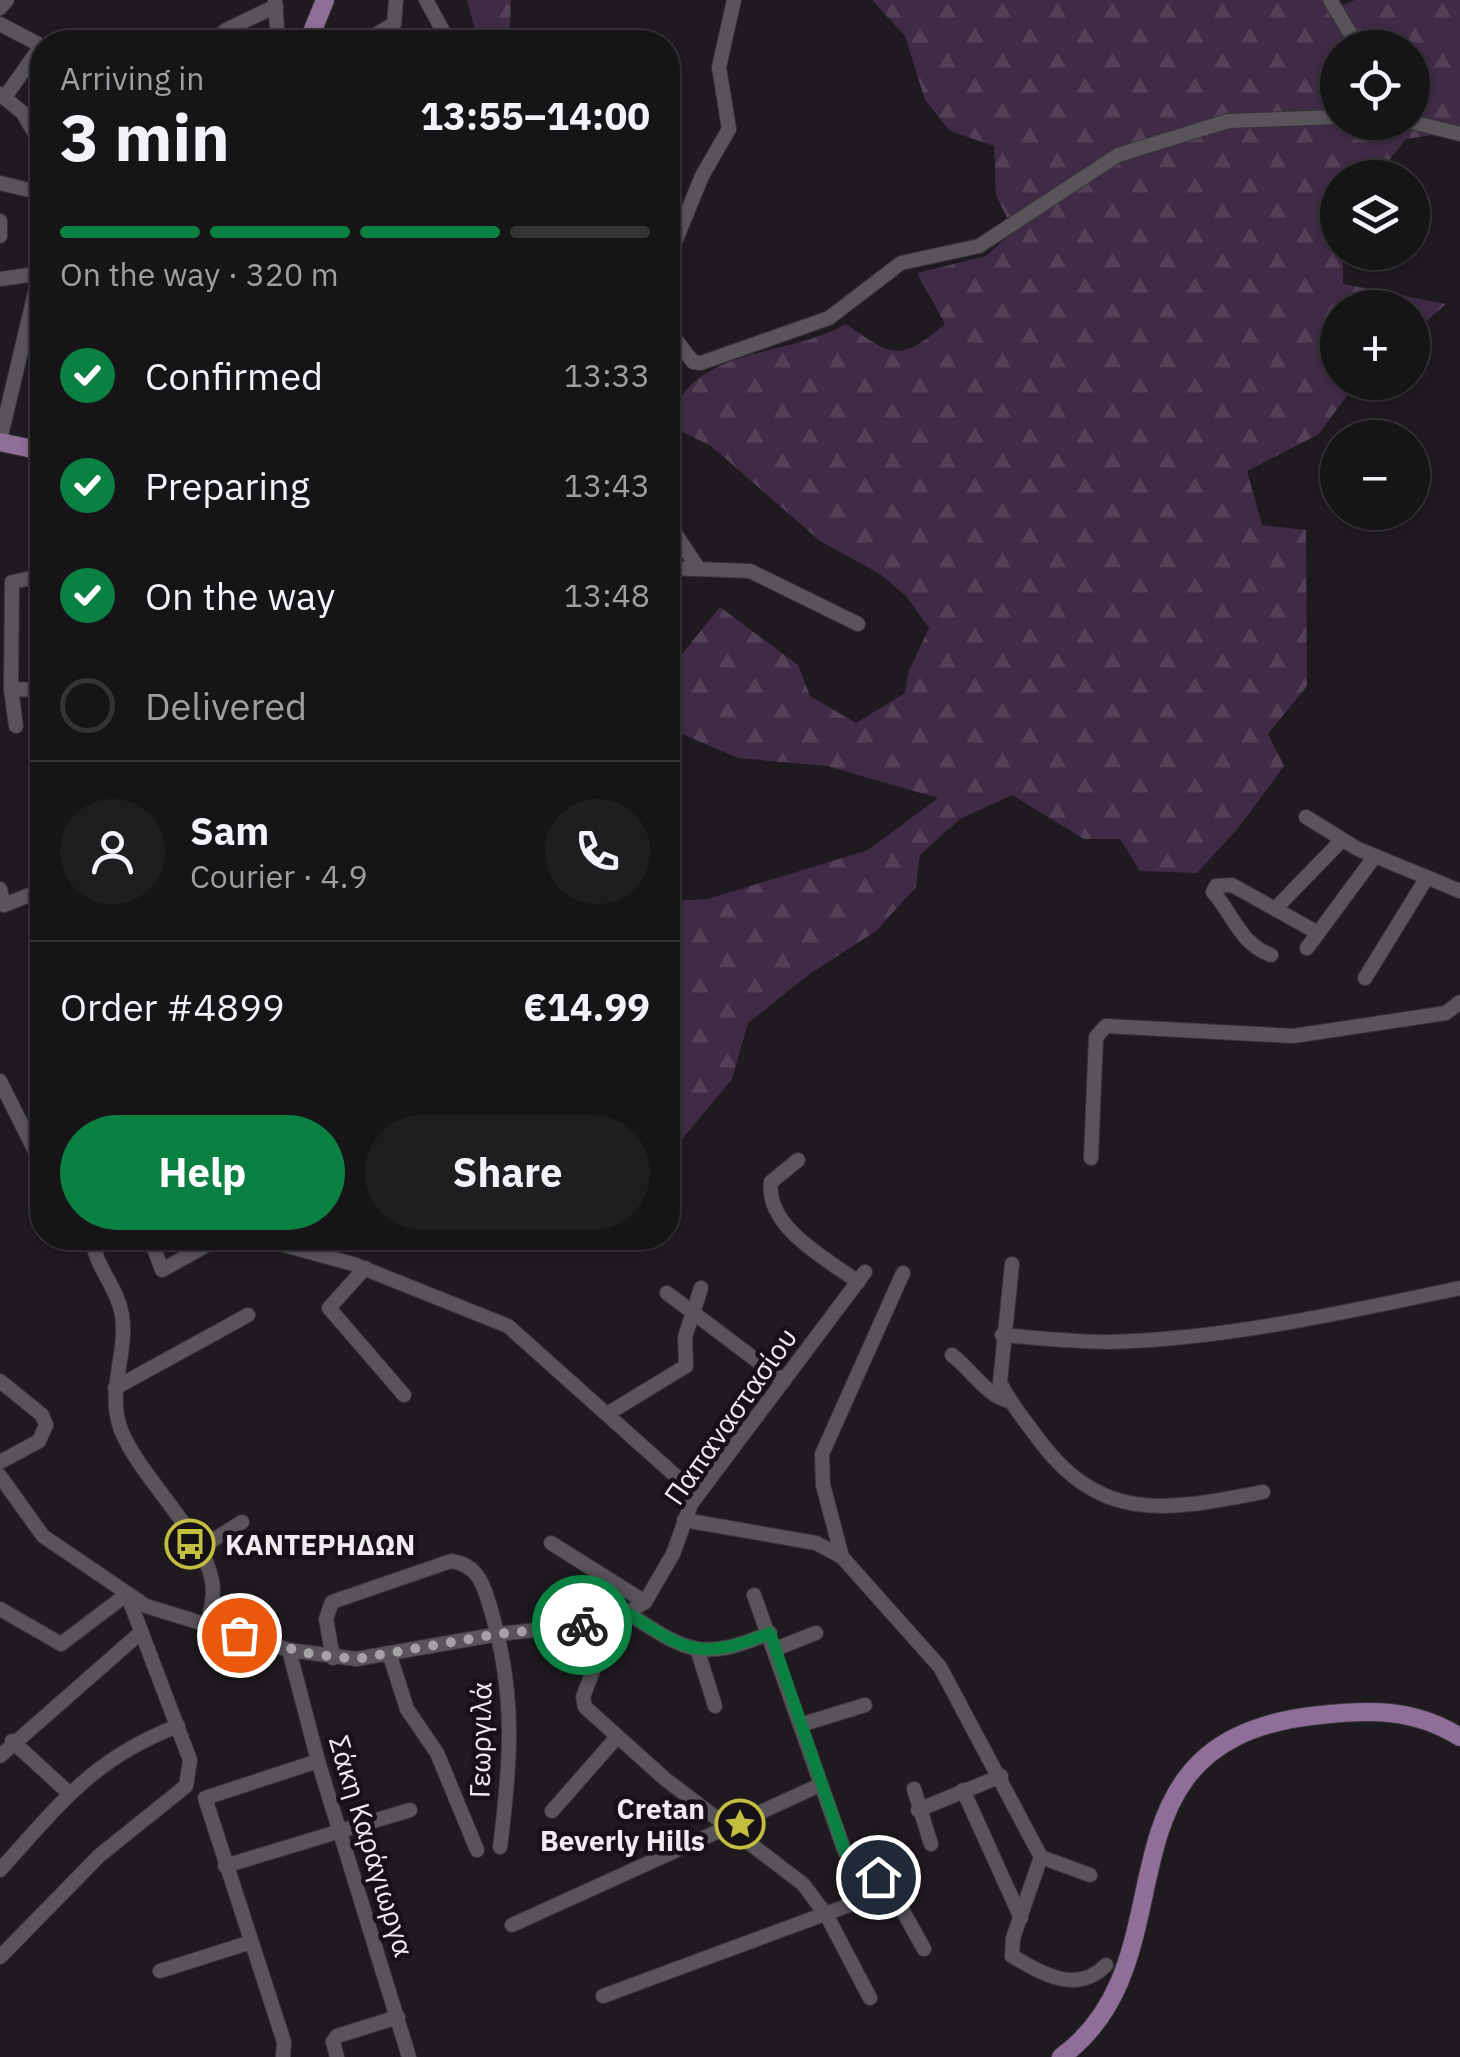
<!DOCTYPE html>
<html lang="en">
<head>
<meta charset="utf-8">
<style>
	body { margin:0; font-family:"IBM Plex Sans",sans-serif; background:#1f1d20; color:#f1f3f6; height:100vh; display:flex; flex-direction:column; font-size:38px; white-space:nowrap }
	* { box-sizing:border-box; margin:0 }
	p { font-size:32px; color:#9e9ea1 }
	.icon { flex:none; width:55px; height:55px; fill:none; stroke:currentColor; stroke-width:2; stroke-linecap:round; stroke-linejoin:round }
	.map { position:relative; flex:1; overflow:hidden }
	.panel { position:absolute; left:30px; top:30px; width:650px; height:1220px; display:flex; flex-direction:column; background:#161417; border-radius:40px; box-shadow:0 2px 8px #0004,0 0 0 2px #353336 }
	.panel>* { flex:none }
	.controls { position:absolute; left:1320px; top:30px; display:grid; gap:20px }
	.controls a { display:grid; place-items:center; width:110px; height:110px; border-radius:50%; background:#161417; box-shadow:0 2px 8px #0004,0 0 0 2px #353336; font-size:50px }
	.pin { position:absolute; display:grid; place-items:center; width:85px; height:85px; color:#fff; margin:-42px; border:5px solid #fff; border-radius:50%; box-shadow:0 2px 10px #0007 }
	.courier { position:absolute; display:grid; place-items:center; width:100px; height:100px; margin:-50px; border:8px solid #0b8043; border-radius:50%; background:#fff; color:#222; box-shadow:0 2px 12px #0007 }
	.head em { font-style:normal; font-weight:700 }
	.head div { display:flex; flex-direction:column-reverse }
	.head { display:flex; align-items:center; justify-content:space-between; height:170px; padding:0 30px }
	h1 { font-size:65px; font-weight:700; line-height:75px }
	.bar { display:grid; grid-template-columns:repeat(4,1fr); gap:15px 10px; align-content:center; height:120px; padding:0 30px }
	.bar i { height:12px; border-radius:8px; background:#353336 }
	.bar .active { background:#0b8043 }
	.bar p { grid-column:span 4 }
	.line { display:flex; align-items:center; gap:25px; padding:0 30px; border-top:2px solid #353336 }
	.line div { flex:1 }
	.round { display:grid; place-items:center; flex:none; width:105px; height:105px; border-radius:52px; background:#1f1d20 }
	ol { padding:0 30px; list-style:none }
	li { display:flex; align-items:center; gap:30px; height:110px }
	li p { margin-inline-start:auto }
	li .icon { padding:10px; border-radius:50%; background:#0b8043; color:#fff; stroke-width:4 }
	li:last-child { color:#9e9ea1 }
	li i { width:55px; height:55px; border:5px solid #353336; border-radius:50% }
	.primary-button { display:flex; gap:20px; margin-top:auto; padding:20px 30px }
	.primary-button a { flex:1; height:115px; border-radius:60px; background:#0b8043; color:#fff; font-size:40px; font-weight:700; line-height:115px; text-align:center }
	.primary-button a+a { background:#1f1d20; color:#f1f3f6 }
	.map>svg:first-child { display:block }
</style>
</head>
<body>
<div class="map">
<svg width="1460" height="2057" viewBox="0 0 1460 2057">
	<defs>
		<pattern id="forest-firs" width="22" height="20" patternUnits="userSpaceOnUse" patternTransform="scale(2.5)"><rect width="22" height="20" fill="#3f2b45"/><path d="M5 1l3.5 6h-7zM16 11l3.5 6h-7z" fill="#524057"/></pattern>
	</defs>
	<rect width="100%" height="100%" fill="#1e1a1f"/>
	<g fill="url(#forest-firs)" fill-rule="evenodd">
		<path d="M467 0H511L509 42 478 41Z"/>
		<path d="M872 0H1336L1343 5 1355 0H1460V131L1406 139 1376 177 1338 178V252L1343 253V284L1446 304 1413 333 1412 308H1338V382L1356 383 1319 434 1247 471 1262 525 1306 530 1307 686 1268 734 1284 766 1239 827 1197 873 1140 871 1120 839H1084L1012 795 960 819 920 855 916 887 876 931 808 975 748 1023 732 1079 668 1156V901L708 899 868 850 938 798 827 766 738 758 668 728V671L720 607 798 665 810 696 856 723 905 693 908 673 929 628 907 597 880 574 820 541 711 446 668 425C690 344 786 359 846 324 892 356 900 363 945 324L917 273 986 256 1014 231 996 196 994 146 950 131 925 100 905 36ZM1338 48H1412V122H1338Z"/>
	</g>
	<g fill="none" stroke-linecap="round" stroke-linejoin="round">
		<g stroke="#363437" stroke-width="16">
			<g id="minor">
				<path d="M275 0 278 42"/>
				<path d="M426 0 443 31"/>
				<path d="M1330 0 1359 48"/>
				<path d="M0 8 7 0"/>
				<path d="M0 24 42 46"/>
				<path d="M213 42 226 30 276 6"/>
				<path d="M363 42 394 24 396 0"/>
				<path d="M0 94 23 113 42 146"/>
				<path d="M5 97 41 46"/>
				<path d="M1412 122 1460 134"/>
				<path d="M0 183 42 193"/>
				<path d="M0 221V236"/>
				<path d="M668 259 702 176 729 129 719 67 734 0"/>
				<path d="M0 279 42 273"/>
				<path d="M668 330 693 362 701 363 829 318 901 263 979 246 1118 155 1228 121 1338 117"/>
				<path d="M0 440 42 263"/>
				<path d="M668 523 698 568"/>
				<path d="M668 568 750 571 858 624"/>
				<path d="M11 689 42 690"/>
				<path d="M16 726 11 689 12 582 42 576"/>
				<path d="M1306 817 1358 849 1460 891"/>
				<path d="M0 889 4 905 42 890"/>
				<path d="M1275 909 1342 840"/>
				<path d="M1307 948 1375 856"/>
				<path d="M1271 955C1240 944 1233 914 1213 892L1216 886 1232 885 1318 933"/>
				<path d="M1365 978 1426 879"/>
				<path d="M0 1081 42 1165"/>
				<path d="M1091 1158 1096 1037 1106 1026 1293 1036 1446 1013 1460 1002"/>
				<path d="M798 1160 771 1182C765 1227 827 1259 858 1282"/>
				<path d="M92 1238C95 1267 117 1286 122 1315 128 1354 106 1390 121 1430 139 1476 204 1534 212 1581 215 1596 210 1612 207 1626"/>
				<path d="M150 1238 162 1270 207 1245"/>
				<path d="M259 1238 353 1264 508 1326 697 1495"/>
				<path d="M1012 1264 1000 1382C1008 1400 1022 1417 1034 1433 1099 1525 1164 1511 1263 1492"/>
				<path d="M365 1268 329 1308 404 1395"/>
				<path d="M667 1293 784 1381"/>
				<path d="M1002 1335C1038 1338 1074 1342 1110 1342 1227 1339 1346 1312 1460 1288"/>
				<path d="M952 1355C970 1368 988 1398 1010 1401"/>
				<path d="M0 1381 42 1415 46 1425 39 1441 0 1462"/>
				<path d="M115 1388 248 1315"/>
				<path d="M607 1414 686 1366 685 1337 701 1288"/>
				<path d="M0 1476 43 1536 146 1606 289 1650 356 1659 499 1634 612 1622 645 1602 673 1554 691 1504 865 1272"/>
				<path d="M684 1520 816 1543 842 1557 940 1667 1041 1857 1013 1938 1012 1956C1043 1974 1077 1995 1106 1965"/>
				<path d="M551 1543 645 1602"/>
				<path d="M197 1550 242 1522"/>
				<path d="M842 1557 823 1485 822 1454 903 1273"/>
				<path d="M754 1595 845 1852 862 1871 878 1877"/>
				<path d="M0 1609 61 1644 127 1594 190 1760 186 1786 100 1855 0 1957"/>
				<path d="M629 1614C689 1653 702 1661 770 1633"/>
				<path d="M598 1623 605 1639 583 1697 585 1707 665 1779 803 1884 827 1916 870 1998"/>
				<path d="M775 1649 816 1633"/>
				<path d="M289 1650 318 1761 409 2057"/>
				<path d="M698 1652 715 1706"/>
				<path d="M389 1653 407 1709 437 1753 477 1850"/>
				<path d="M333 1658 326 1619 332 1602 451 1561C479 1565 484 1586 491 1610 516 1695 511 1761 500 1847"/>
				<path d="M800 1725 865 1705"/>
				<path d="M12 1741 70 1794"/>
				<path d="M0 1756 139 1634"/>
				<path d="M914 1789 931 1844"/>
				<path d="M963 1790 1021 1918"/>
				<path d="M918 1810 1001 1776"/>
				<path d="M552 1811 617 1737"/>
				<path d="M1041 1857 1090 1875"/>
				<path d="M225 1866 410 1810"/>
				<path d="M0 1870C59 1805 93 1758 178 1726"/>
				<path d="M512 1925 820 1785"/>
				<path d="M160 1971 251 1942"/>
				<path d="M603 1996 879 1894 894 1895 924 1949"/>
				<path d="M283 2057 284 2042 205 1798 318 1761"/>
				<path d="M337 2057 333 2042 337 2036 398 2017"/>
			</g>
		</g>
		<g stroke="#363437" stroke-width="20">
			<g id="major">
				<path d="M308 42 325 0"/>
				<path d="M0 442 42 451"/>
				<path d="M1061 2057C1199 1957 1080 1739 1320 1715 1371 1709 1415 1709 1460 1737"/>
			</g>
		</g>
		<use href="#minor" stroke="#58545a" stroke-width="14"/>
		<use href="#major" stroke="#8f6e9a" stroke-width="18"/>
	</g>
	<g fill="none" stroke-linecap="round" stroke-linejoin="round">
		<path stroke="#a5a2a6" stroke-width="10" stroke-dasharray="0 18" d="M239 1635 311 1654 356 1659 498 1634 582 1625"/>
		<path stroke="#0b8043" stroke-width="12" d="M582 1625 629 1614C689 1653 702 1660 770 1633L845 1852 862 1871 878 1877"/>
	</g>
	<defs>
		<g id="bus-ring" transform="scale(2.5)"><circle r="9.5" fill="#151116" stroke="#c1be40" stroke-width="1.5"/><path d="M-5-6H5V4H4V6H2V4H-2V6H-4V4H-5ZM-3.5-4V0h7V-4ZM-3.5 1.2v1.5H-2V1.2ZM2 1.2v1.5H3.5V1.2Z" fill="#c1be40"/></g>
		<g id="sight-ring" transform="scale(2.5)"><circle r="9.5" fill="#151116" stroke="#c1be40" stroke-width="1.5"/><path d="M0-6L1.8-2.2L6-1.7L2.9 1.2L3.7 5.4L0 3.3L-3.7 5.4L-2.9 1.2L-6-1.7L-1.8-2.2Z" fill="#c1be40"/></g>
	</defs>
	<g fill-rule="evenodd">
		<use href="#bus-ring" x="190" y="1544"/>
		<use href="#sight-ring" x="740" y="1824"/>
	</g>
	<g text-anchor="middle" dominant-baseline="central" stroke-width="9" stroke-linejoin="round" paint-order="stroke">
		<g font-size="28" fill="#eeebee" stroke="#151116">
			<text transform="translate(730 1416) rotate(-55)">Παπαναστασίου</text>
			<text transform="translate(480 1740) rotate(-89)">Γεωργιλά</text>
			<text transform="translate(372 1846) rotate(73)">Σάκη Καράγιωργα</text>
		</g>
		<g font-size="28" font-weight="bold" fill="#eeebee" stroke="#151116" text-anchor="start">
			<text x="225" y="1544">ΚΑΝΤΕΡΗΔΩΝ</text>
			<text x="705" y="1808" text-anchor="end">Cretan<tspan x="705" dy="32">Beverly Hills</tspan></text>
		</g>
	</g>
</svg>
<div class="controls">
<a><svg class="icon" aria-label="locate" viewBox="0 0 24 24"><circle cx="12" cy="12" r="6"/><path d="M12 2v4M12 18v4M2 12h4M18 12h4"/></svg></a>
<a><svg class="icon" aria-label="layers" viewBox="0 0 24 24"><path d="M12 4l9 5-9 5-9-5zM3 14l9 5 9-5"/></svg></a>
<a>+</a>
<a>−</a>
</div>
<div class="pin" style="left:239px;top:1635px;background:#ea580c"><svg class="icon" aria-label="bag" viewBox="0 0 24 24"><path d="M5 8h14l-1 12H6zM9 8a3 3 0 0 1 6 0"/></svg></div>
<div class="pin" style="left:878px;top:1877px;background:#1f2937"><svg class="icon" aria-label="home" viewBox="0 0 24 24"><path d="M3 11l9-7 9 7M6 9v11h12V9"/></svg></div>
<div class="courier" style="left:582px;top:1625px"><svg class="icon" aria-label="bike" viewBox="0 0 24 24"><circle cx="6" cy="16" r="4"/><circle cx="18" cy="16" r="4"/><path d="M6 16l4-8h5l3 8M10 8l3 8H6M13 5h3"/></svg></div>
<section class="panel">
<div class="head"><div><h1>3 min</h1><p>Arriving in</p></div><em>13:55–14:00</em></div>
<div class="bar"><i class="active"></i><i class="active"></i><i class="active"></i><i></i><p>On the way · 320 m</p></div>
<ol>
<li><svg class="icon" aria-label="check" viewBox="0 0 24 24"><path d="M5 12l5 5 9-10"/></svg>Confirmed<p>13:33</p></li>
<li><svg class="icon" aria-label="check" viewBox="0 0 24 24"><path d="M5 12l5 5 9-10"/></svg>Preparing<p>13:43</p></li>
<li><svg class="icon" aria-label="check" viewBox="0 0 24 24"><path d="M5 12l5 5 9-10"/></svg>On the way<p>13:48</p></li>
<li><i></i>Delivered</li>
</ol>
<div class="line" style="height:180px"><a class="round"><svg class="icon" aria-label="person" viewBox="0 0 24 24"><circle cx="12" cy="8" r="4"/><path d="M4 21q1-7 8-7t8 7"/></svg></a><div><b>Sam</b><p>Courier · 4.9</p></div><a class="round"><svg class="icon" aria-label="phone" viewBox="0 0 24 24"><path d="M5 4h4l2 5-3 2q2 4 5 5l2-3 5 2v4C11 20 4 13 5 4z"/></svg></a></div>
<div class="line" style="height:130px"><div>Order #4899</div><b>€14.99</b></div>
<div class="primary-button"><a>Help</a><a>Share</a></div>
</section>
</div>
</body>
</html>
